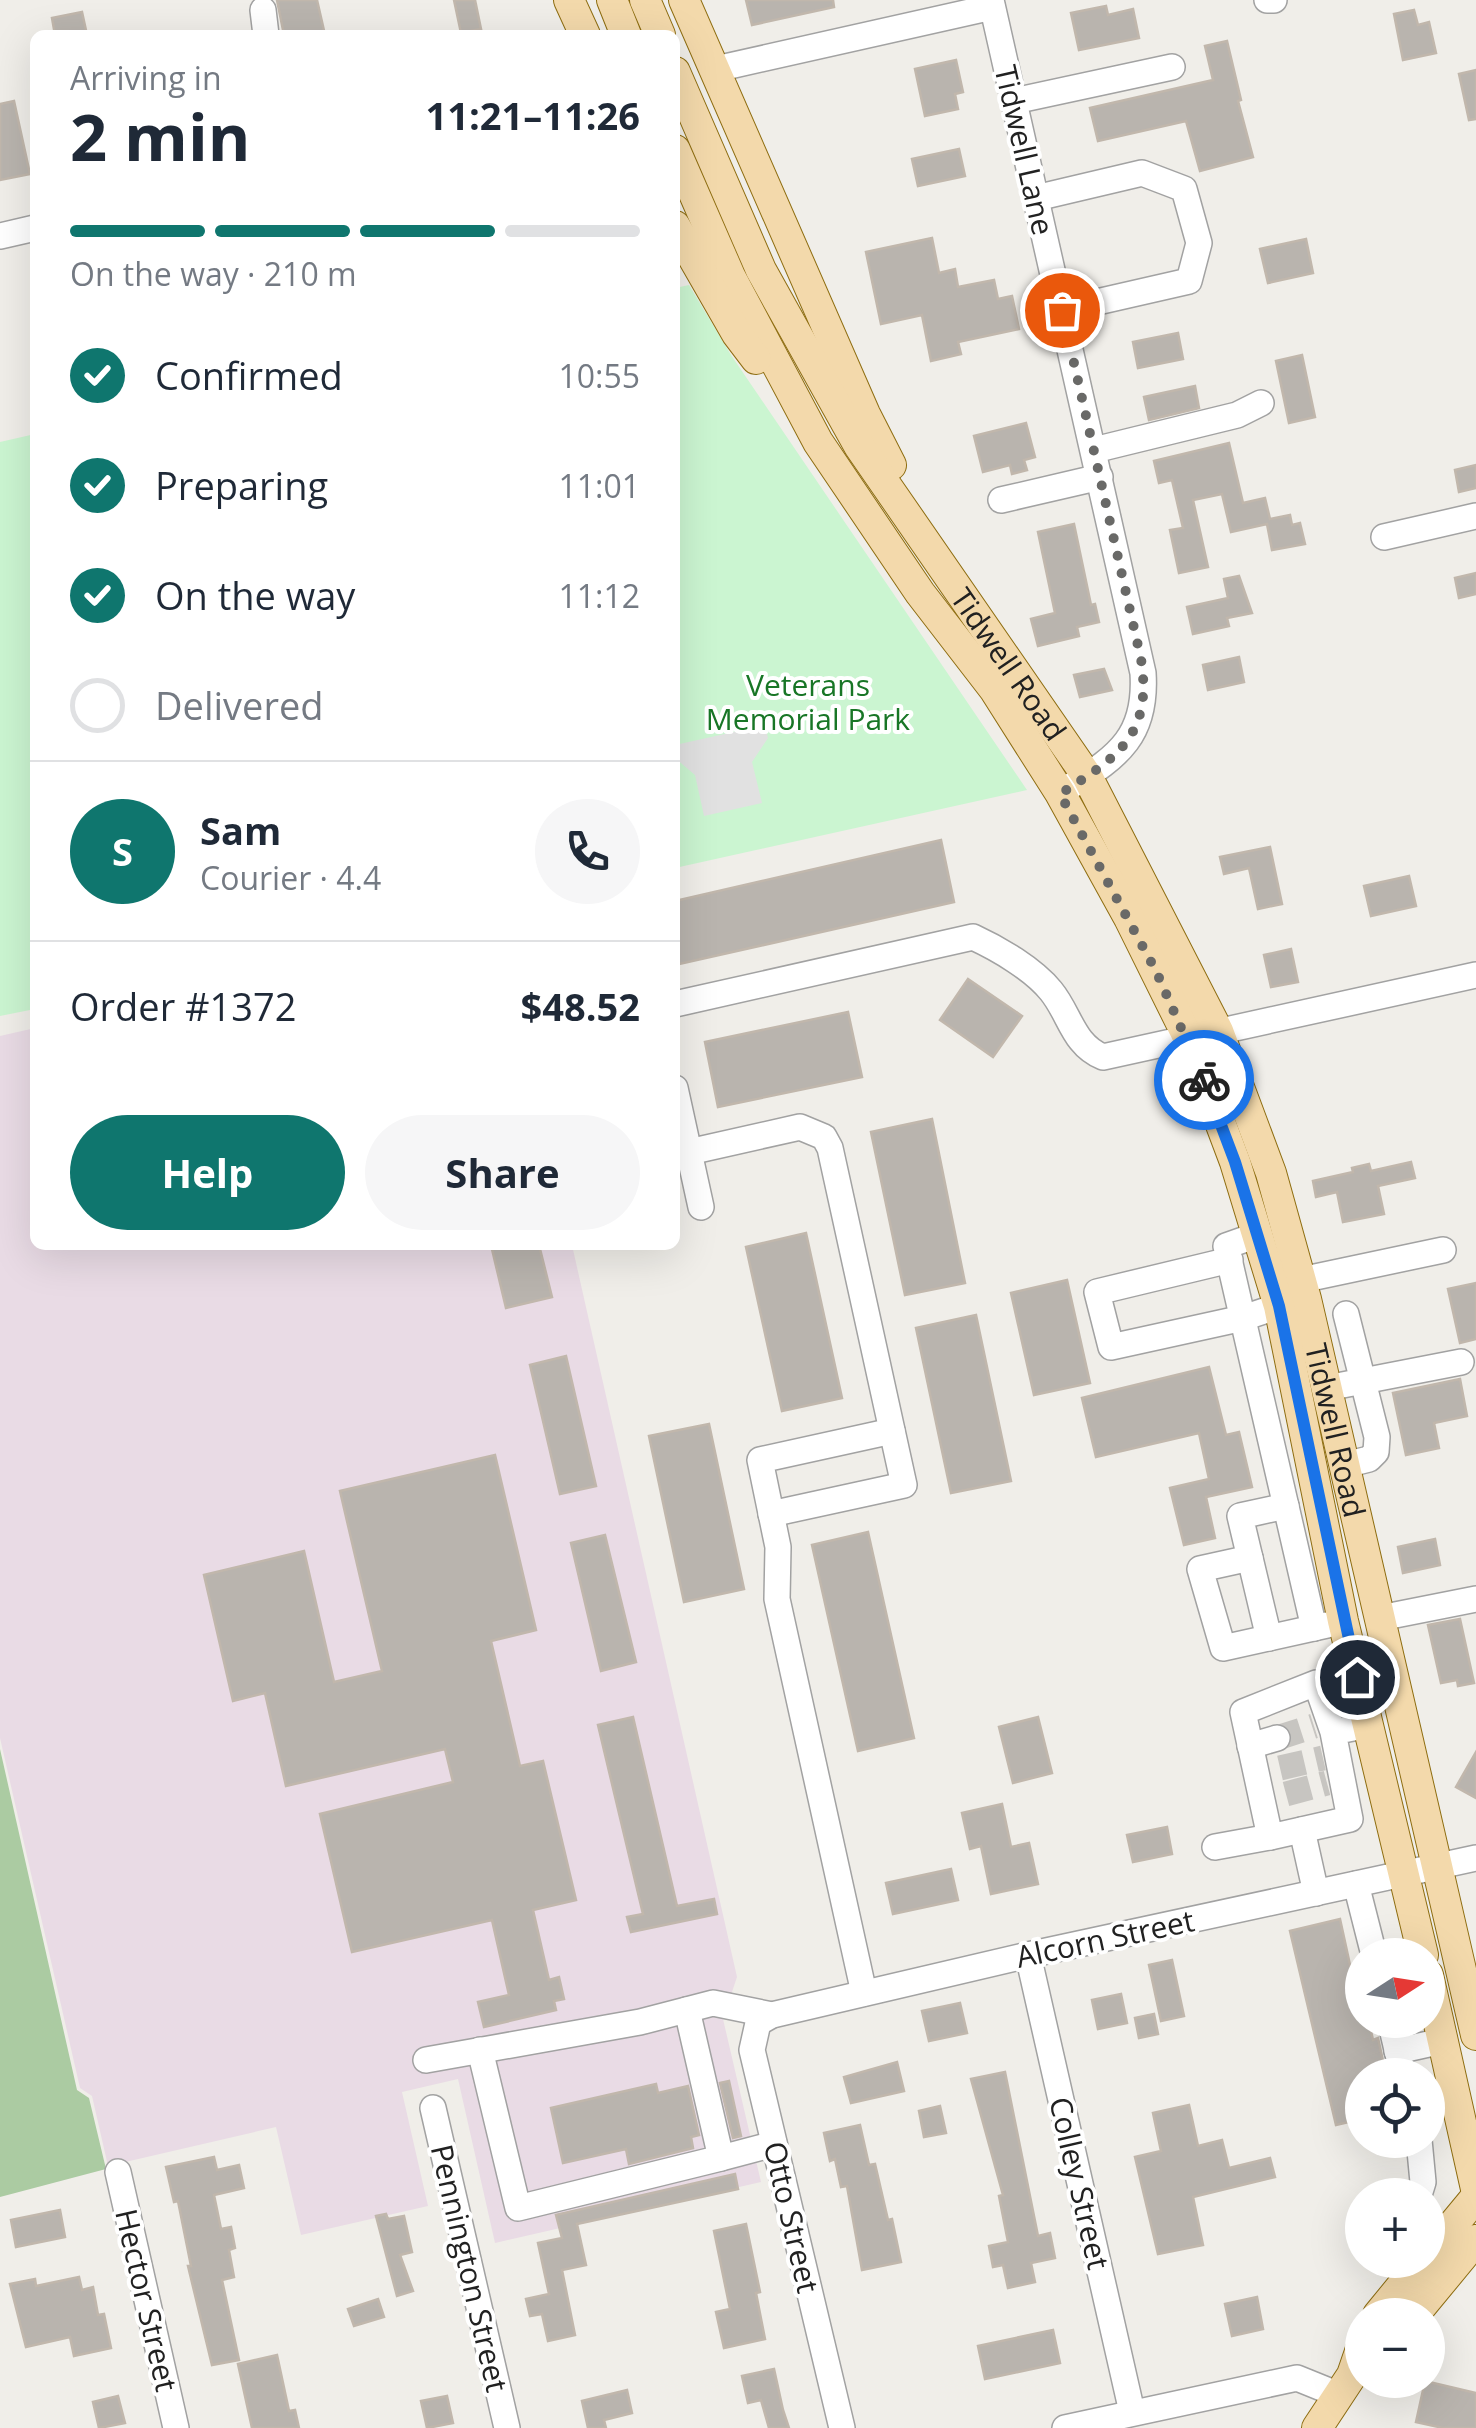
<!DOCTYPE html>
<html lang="en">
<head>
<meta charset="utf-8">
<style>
	body { margin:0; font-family:"Open Sans",sans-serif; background:#f6f6f7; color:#1f2937; height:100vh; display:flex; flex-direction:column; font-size:38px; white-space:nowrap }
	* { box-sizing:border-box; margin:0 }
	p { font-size:32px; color:#747a83 }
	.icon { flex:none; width:55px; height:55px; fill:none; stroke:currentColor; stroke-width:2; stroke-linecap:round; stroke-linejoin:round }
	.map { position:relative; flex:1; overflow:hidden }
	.sheet { position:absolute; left:30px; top:30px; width:650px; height:1220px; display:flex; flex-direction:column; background:#fff; border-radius:15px; box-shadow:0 10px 40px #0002 }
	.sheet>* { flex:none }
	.needle { width:65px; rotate:78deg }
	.tools { position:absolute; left:1345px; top:1938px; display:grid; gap:20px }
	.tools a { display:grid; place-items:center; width:100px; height:100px; border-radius:50%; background:#fff; box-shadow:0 10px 40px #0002; font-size:50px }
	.pin { position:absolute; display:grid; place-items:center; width:85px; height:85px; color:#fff; margin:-42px; border:5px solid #fff; border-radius:50%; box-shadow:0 2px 10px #0007 }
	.courier { position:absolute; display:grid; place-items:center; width:100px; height:100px; margin:-50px; border:8px solid #1a73e8; border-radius:50%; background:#fff; color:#222; box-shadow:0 2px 12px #0007 }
	.head em { font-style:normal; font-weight:700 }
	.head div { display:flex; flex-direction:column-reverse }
	.head { display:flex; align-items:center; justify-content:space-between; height:170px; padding:0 40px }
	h1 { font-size:65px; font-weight:700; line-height:75px }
	.bar { display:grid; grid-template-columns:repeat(4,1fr); gap:15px 10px; align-content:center; height:120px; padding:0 40px }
	.bar i { height:12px; border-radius:8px; background:#e0e1e3 }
	.bar .current { background:#0f766e }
	.bar p { grid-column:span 4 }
	.line { display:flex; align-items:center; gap:25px; padding:0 40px; border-top:2px solid #e0e1e3 }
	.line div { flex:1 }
	.round { display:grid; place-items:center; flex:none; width:105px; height:105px; border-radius:52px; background:#f6f6f7 }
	ol { padding:0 40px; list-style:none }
	li { display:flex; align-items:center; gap:30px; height:110px }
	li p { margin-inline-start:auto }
	li .icon { padding:10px; border-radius:50%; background:#0f766e; color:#fff; stroke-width:4 }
	li:last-child { color:#747a83 }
	li i { width:55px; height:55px; border:5px solid #e0e1e3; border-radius:50% }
	.button { display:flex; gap:20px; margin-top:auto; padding:20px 40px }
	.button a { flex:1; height:115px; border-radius:60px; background:#0f766e; color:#fff; font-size:40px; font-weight:700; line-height:115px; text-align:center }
	.button a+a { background:#f6f6f7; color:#1f2937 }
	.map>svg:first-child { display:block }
</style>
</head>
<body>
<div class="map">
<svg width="1476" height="2428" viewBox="0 0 1476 2428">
	<rect width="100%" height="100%" fill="#f0eee9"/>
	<path fill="#e9dbe5" d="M35 1028V1245H572L737 1977 723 2019 761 2182 495 2243 458 2079 402 2092 428 2206 301 2235 276 2127 108 2166 92 2096 80 2088 0 1738V1036Z"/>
	<path fill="#abcba2" d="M0 1749 77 2090 89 2098 106 2169 0 2197Z"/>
	<g fill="#cbf5d1">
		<path d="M689 285 731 355 1027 790 675 868V288Z"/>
		<path d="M35 434V1009L0 1016V442Z"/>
	</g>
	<path fill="#e1e1e1" d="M765 725 768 738 752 762 762 803 704 816 695 775 675 758V745Z"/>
	<g fill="#b9b4ae" stroke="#c1b7ac" stroke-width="2.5">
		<path d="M277 0H317L325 35H284Z"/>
		<path d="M454 0H475L481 29 461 33Z"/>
		<path d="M746 0H833L834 7 752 25Z"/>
		<path d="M1106 6 1108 15 1133 9 1139 38 1079 50 1071 13Z"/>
		<path d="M1414 10 1418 25 1429 22 1436 53 1403 60 1394 14Z"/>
		<path d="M82 12 87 35H55L52 18Z"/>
		<path d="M1227 41 1241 100 1238 101 1253 157 1200 171 1186 121 1098 141 1090 108 1213 80 1205 46Z"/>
		<path d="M956 60 963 92 955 94 958 109 925 116 915 69Z"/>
		<path d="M1476 70V119L1469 120 1459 74Z"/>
		<path d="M14 101 30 174 0 180V104Z"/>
		<path d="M959 149 965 176 918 186 912 159Z"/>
		<path d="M932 238 939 273 955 269 958 287 994 280 998 299 1012 296 1019 329 958 342 961 354 931 361 922 315 881 324 866 252Z"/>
		<path d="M1306 239 1313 273 1268 283 1260 249Z"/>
		<path d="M1178 333 1183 359 1138 368 1133 342Z"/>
		<path d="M1302 355 1315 417 1289 423 1276 361Z"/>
		<path d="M1195 386 1199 408 1149 420 1144 397Z"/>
		<path d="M1026 423 1035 457 1024 460 1027 470 1012 474 1010 465 983 472 974 436Z"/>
		<path d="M1229 443 1243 503 1265 498 1270 519 1290 515 1292 525 1300 523 1305 544 1272 550 1267 524 1231 532 1222 494 1193 500 1208 567 1179 573 1170 530 1183 528 1172 480 1159 483 1154 461Z"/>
		<path d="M1476 465V488L1459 492 1455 470Z"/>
		<path d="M1074 524 1091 605 1095 604 1099 622 1077 627 1079 636 1038 646 1031 619 1055 613 1038 532Z"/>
		<path d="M1476 573V594L1459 598 1455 578Z"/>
		<path d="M1239 576 1252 613 1227 618 1229 626 1193 634 1187 607 1228 598 1224 579Z"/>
		<path d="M1239 657 1244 682 1208 690 1203 665Z"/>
		<path d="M1104 669 1112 690 1080 697 1074 675Z"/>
		<path d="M941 840 954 902 675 965V901Z"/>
		<path d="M1270 847 1282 904 1258 909 1249 868 1224 874 1220 857Z"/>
		<path d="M1409 876 1416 906 1371 916 1364 886Z"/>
		<path d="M1291 949 1298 982 1271 987 1264 955Z"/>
		<path d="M968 979 1022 1016 993 1057 940 1020Z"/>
		<path d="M848 1012 862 1077 718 1107 705 1042Z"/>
		<path d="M932 1119 965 1283 905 1295 871 1132Z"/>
		<path d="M1411 1162 1415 1178 1378 1186 1384 1214 1343 1222 1337 1192 1316 1197 1313 1181 1353 1172 1352 1168 1369 1164 1371 1171Z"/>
		<path d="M806 1233 842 1398 782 1411 746 1247Z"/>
		<path d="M491 1245H539L552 1297 506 1308Z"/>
		<path d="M1067 1280 1090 1383 1034 1395 1011 1293Z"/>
		<path d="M1476 1283V1339L1460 1343 1448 1289Z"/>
		<path d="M976 1315 1011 1481 951 1493 916 1328Z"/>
		<path d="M566 1356 596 1486 560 1494 530 1365Z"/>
		<path d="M1209 1367 1226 1435 1239 1432 1252 1487 1206 1497 1215 1538 1184 1545 1170 1488 1209 1479 1199 1433 1096 1457 1082 1398Z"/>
		<path d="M1460 1379 1467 1416 1434 1423 1439 1448 1406 1455 1393 1393Z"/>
		<path d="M709 1424 744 1589 684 1602 649 1436Z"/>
		<path d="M495 1455 536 1630 491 1641 520 1766 543 1761 576 1900 533 1910 549 1980 559 1977 564 1999 554 2001 556 2010 484 2027 478 2002 509 1995 492 1920 352 1952 320 1814 453 1782 445 1749 286 1786 265 1693 233 1701 204 1575 304 1551 334 1682 382 1671 340 1491Z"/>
		<path d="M868 1532 914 1738 858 1751 812 1545Z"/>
		<path d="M605 1535 636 1662 601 1671 571 1543Z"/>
		<path d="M1435 1539 1440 1565 1403 1573 1398 1547Z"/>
		<path d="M1460 1619 1474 1683 1458 1686 1457 1680 1441 1683 1428 1625Z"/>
		<path d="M633 1717 677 1906 714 1899 717 1914 631 1932 627 1917 643 1914 598 1725Z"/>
		<path d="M1038 1717 1052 1773 1013 1783 999 1727Z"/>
		<path d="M1476 1752V1798L1456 1787Z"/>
		<path d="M1002 1804 1011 1847 1029 1843 1038 1884 991 1894 981 1846 970 1849 962 1813Z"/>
		<path d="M1167 1827 1172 1854 1133 1862 1127 1835Z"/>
		<path d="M951 1869 958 1900 893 1914 886 1883Z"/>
		<path d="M1340 1919 1362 2020 1369 2022 1373 2040 1378 2038 1386 2075H1362V2119L1336 2125 1290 1931Z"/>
		<path d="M1172 1960 1184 2016 1161 2021 1149 1965Z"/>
		<path d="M1121 1994 1127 2023 1098 2029 1092 2000Z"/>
		<path d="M960 2003 967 2033 929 2041 922 2011Z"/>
		<path d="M1154 2014 1158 2034 1139 2038 1135 2018Z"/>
		<path d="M897 2062 904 2091 851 2103 844 2077Z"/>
		<path d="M1005 2072 1038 2236 1050 2233 1055 2258 1031 2263 1035 2282 1008 2288 1003 2265 993 2267 989 2246 1008 2242 999 2196 1003 2195 971 2079Z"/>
		<path d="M729 2081 741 2136 733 2138 720 2083Z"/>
		<path d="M656 2084 658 2093 688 2086 699 2135 691 2137 693 2148 629 2164 626 2149 563 2163 551 2108Z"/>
		<path d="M1189 2105 1198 2146 1222 2140 1229 2168 1270 2158 1275 2177 1193 2197 1203 2245 1158 2254 1135 2157 1161 2151 1153 2113Z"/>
		<path d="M940 2106 946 2133 924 2137 919 2111Z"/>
		<path d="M860 2125 869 2165 875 2164 888 2220 892 2219 901 2262 862 2270 847 2186 841 2187 835 2159 830 2161 824 2133Z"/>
		<path d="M214 2157 217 2170 239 2165 244 2188 214 2195 221 2229 231 2227 235 2248 229 2250 234 2277 222 2280 239 2360 212 2365 188 2266H191L178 2201 174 2202 166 2167Z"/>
		<path d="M735 2174 738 2189 577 2224 586 2265 562 2270 575 2335 548 2341 542 2314 530 2316 526 2299 549 2294 538 2243 562 2238 556 2215Z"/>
		<path d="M60 2210 65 2237 16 2247 11 2220Z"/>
		<path d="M386 2214 388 2219 404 2216 412 2252 400 2255 413 2291 397 2296 376 2216Z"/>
		<path d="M746 2224 760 2292 756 2293 765 2339 724 2348 716 2312 730 2309 714 2231Z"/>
		<path d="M79 2277 82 2290 93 2287 98 2315 104 2314 111 2348 74 2356 70 2337 26 2347 10 2284 35 2279 36 2286Z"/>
		<path d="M1257 2297 1263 2329 1232 2336 1225 2304Z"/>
		<path d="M378 2299 384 2317 354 2326 348 2309Z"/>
		<path d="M1053 2330 1060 2363 985 2379 978 2346Z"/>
		<path d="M277 2355 289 2411 295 2410 299 2428H252L238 2364Z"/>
		<path d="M774 2369 783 2410 789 2428H769L761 2400 748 2403 742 2376Z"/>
		<path d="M1425 2381 1476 2393V2428H1443L1416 2422Z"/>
		<path d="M627 2390 632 2413 604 2420 606 2428H588L582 2401Z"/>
		<path d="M118 2396 125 2423 99 2428 93 2402Z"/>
		<path d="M447 2396 453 2423 427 2428 421 2401Z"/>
	</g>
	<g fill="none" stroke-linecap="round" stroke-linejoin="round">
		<g stroke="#c7c5c1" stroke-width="25" stroke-dasharray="25 12" stroke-linecap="butt">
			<path d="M1277 1738 1314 1726"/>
			<path d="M1280 1768 1323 1758"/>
			<path d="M1286 1794 1327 1783"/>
		</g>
		<g stroke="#a2a2a2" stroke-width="28">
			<g id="minor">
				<path d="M991 0 1143 673C1147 735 1119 756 1071 786"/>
				<path d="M1267 0H1274"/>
				<path d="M263 10 266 35"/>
				<path d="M716 69 992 7"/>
				<path d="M1014 101 1172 67"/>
				<path d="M1036 198 1142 173 1184 189 1199 243 1189 281 1062 310"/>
				<path d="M0 236 35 228"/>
				<path d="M1094 450 1237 415 1261 403"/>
				<path d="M1001 500 1100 477"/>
				<path d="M1384 537 1476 516"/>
				<path d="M675 1004 973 937C999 949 1033 969 1051 991 1070 1014 1073 1045 1103 1057L1476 975"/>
				<path d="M675 1088 701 1207"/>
				<path d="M689 1152 800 1127 824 1137 830 1148 904 1485 771 1514"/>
				<path d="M1257 1235 1226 1246 1314 1628"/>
				<path d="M1230 1260 1097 1292 1111 1347 1243 1318 1279 1306"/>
				<path d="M1301 1280 1443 1250"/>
				<path d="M1327 1388 1461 1362"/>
				<path d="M1345 1465 1369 1459 1376 1452 1377 1437 1346 1314"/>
				<path d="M1250 1558 1200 1569 1223 1648 1327 1625"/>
				<path d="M1380 1618 1476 1599"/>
				<path d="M1269 1638 1240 1516 1286 1506"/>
				<path d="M1333 1732 1350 1819 1270 1837 1243 1712 1316 1683 1333 1732 1368 1725"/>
				<path d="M1250 1746 1277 1738"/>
				<path d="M1302 1830 1316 1893"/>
				<path d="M1215 1847 1270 1837"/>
				<path d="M1356 1884 1374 1955"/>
				<path d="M1028 1955 1132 2412"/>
				<path d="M864 1993 777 1599 778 1547 760 1460 892 1431"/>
				<path d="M1390 2020 1403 2075"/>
				<path d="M480 2050 518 2208 721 2158 687 2010"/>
				<path d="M1397 2051 1442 2041"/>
				<path d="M426 2060 640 2022 713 2003 772 2015"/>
				<path d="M433 2108 507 2428"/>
				<path d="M1419 2140 1423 2182 1419 2195"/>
				<path d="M721 2158 774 2144"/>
				<path d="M118 2172 176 2428"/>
				<path d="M842 2428 752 2050 758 2023 772 2015 1028 1955 1476 1858"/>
				<path d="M1065 2428 1297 2378 1339 2395"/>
			</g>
		</g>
		<g stroke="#8e6d10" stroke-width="32">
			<g id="major">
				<path d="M569 0 585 35"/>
				<path d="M612 0 626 35"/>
				<path d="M645 0 660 35"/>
				<path d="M684 0 865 414 891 465"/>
				<path id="s1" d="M675 72 761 270 859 446 1087 776 1218 1031 1271 1173 1306 1299 1476 2035"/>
				<path d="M675 150 730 276 818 442 920 593 994 689 1060 793 1129 918 1188 1037 1235 1162 1279 1306 1343 1621 1423 1955"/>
				<path d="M675 226 737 334 756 359"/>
				<path d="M1428 1975 1476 2189"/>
				<path d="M1428 2255 1476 2197"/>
				<path d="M1378 2315 1423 2260"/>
				<path d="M1414 2315 1476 2240"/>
				<path d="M1317 2428 1352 2375 1362 2346"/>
			</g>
		</g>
		<use href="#minor" stroke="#fff" stroke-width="25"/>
		<use href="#major" stroke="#f3d9ab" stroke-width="30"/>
	</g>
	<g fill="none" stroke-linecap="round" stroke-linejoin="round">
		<path stroke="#696967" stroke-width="10" stroke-dasharray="0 18" d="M1062 310 1141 659C1153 735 1118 757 1060 794L1156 971 1204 1080"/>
		<path stroke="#1a73e8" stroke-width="12" d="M1204 1080 1235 1162 1279 1306 1357 1677"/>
	</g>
	<g text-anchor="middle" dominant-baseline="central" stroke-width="8" stroke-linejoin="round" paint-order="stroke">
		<g font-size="30" fill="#212121" stroke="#fff">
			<text transform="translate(1025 150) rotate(77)">Tidwell Lane</text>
			<text stroke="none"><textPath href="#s1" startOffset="682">Tidwell Road</textPath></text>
			<text stroke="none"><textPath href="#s1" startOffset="1522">Tidwell Road</textPath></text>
			<text transform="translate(1105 1938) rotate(-12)">Alcorn Street</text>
			<text transform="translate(1080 2183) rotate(77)">Colley Street</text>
			<text transform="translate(792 2217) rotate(77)">Otto Street</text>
			<text transform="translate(470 2268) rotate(77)">Pennington Street</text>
			<text transform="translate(147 2300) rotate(77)">Hector Street</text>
		</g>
		<g font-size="30" fill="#187626" stroke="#fff">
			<text x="808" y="684">Veterans<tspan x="808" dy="34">Memorial Park</tspan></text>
		</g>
	</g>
</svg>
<div class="tools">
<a><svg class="needle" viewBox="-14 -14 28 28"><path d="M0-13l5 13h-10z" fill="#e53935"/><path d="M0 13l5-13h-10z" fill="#747a83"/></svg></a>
<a><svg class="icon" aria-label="locate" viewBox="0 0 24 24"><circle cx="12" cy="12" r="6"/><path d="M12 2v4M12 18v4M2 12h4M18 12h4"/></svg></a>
<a>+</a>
<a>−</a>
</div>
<div class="pin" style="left:1062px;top:310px;background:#ea580c"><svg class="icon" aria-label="bag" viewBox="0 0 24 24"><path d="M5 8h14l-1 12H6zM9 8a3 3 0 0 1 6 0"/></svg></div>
<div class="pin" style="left:1357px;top:1677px;background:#1f2937"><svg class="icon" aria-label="home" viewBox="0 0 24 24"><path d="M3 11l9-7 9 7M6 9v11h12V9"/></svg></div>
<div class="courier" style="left:1204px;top:1080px"><svg class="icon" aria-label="bike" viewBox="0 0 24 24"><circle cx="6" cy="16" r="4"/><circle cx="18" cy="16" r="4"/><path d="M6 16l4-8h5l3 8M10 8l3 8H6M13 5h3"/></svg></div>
<section class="sheet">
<div class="head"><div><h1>2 min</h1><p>Arriving in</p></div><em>11:21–11:26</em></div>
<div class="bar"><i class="current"></i><i class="current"></i><i class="current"></i><i></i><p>On the way · 210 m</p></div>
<ol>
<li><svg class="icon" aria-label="check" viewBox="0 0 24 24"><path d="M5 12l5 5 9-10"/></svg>Confirmed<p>10:55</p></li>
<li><svg class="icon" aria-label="check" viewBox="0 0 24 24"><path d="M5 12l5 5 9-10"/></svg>Preparing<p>11:01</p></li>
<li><svg class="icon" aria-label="check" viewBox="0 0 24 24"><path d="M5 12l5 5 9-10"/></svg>On the way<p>11:12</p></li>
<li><i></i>Delivered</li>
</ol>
<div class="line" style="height:180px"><b class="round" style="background:#0f766e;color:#fff">S</b><div><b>Sam</b><p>Courier · 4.4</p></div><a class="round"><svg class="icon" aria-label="phone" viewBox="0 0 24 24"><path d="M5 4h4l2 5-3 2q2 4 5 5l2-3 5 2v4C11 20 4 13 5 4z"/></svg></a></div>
<div class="line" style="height:130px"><div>Order #1372</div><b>$48.52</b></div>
<div class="button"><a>Help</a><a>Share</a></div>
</section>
</div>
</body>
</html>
